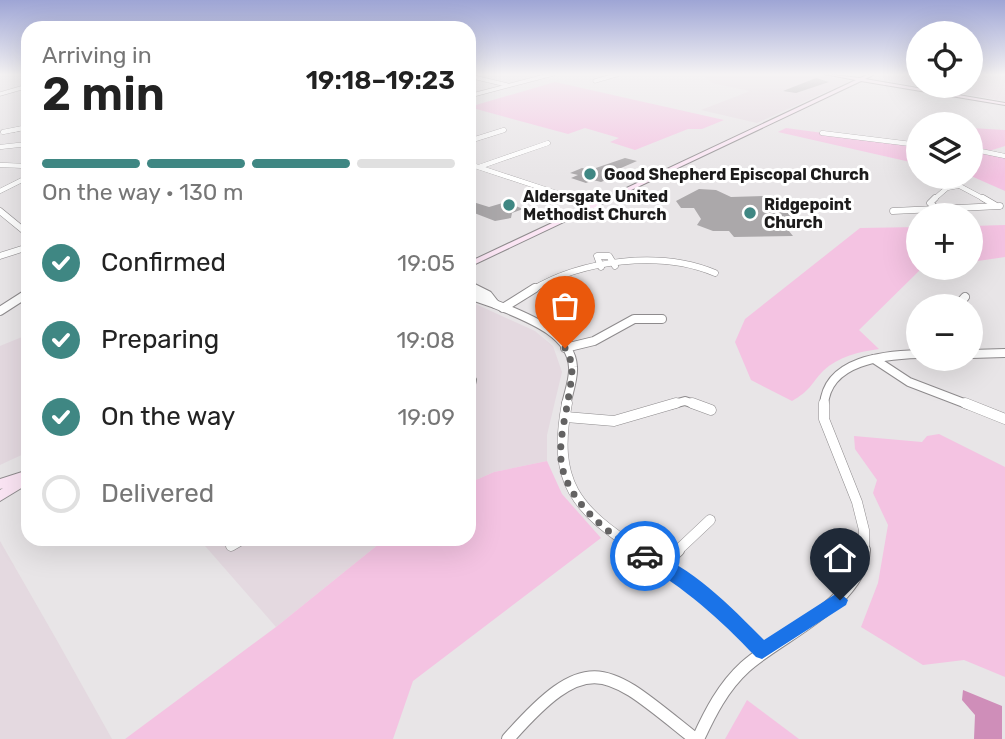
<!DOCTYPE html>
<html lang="en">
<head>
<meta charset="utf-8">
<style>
	body { margin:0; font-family:Rubik,sans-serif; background:#f2f2f2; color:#222; height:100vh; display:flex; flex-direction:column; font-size:26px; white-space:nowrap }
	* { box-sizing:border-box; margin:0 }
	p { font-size:23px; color:#767676 }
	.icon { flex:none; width:38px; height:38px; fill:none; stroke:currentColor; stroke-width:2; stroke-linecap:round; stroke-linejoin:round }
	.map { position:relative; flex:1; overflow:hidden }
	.panel { position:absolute; left:21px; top:21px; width:455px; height:525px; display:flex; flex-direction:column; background:#fff; border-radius:21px; box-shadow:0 7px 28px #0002 }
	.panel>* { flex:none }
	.controls { position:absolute; left:906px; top:21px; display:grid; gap:14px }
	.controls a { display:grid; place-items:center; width:77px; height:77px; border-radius:50%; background:#fff; box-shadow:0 7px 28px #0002; font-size:35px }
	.pin { position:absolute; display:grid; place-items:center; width:60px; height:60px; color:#fff; margin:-72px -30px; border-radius:50% 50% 50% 0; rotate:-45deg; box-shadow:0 0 7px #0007 }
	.pin .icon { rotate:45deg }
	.courier { position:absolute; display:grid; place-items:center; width:70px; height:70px; margin:-35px; border:5px solid #1a73e8; border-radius:50%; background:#fff; color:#222; box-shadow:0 2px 9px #0007 }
	.overview em { font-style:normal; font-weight:600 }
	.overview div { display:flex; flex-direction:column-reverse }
	.overview { display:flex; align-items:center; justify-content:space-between; height:119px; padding:0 21px }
	h1 { font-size:46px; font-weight:600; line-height:52px }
	.bar { display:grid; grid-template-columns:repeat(4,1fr); gap:10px 7px; align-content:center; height:84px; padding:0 21px }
	.bar i { height:9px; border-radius:5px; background:#e0e0e0 }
	.bar .active { background:#3f8783 }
	.bar p { grid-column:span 4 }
	ol { padding:0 21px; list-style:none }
	li { display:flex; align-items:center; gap:21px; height:77px }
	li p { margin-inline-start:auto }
	li .icon { padding:7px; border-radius:50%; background:#3f8783; color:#fff; stroke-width:4 }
	li:last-child { color:#767676 }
	li i { width:38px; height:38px; border:4px solid #e0e0e0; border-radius:50% }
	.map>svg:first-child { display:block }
</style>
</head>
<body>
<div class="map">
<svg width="1005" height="739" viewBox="0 0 1005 739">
	<rect width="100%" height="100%" fill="#e8e5e7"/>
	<g fill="#e4d9e0">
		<path d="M701 74H811L850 81 757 123 701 110 750 91 712 83Z"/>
		<path d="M893 74H919V86H971V74H1005V101L881 80Z"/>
		<path d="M469 301 535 331 553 346 562 372 547 435V461L494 472 469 483Z"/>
		<path d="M22 337 28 344V452L0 465V346Z"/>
		<path d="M199 539H385L276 627Z"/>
		<path d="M0 541 59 644 112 739H0Z"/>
	</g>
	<g fill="#f4c3e2">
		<path d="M555 82 724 120 702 129H688L635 150 610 142 619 138 585 128 568 134 469 107Z"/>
		<path d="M786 128 919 146V164L778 132Z"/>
		<path d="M971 128 1005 130V146L989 151 971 148Z"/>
		<path d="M971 150 1005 157V191L971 176Z"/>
		<path d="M1005 225V257L971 262V226Z"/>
		<path d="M919 227V268H932L921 269 859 330 879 349C859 352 839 356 823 371 810 385 811 390 792 401L751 380 735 342 745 319 860 228Z"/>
		<path d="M939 434 1005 467V677L964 660 923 665 861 627 878 583 888 525 873 493 877 480 855 449 854 436 922 442 927 436Z"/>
		<path d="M547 461 562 494 601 538 413 681 393 739H125L276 627 385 539H469V483L494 472Z"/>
		<path d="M747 700 799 739H725Z"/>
	</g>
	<path fill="#cf8eb9" d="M963 690 1002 706V739H974L975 715 962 700Z"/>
	<g fill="#aba8aa">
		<path d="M816 78 829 82 796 93 783 91Z"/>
		<path d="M625 158 637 161 605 175 613 177 601 182 593 180 586 183 571 178 578 175 570 173 582 168 590 170Z"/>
		<path d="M699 189 716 190 731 197 765 196 773 206 784 209 791 216 792 223 784 225 793 236 734 237 729 231H713L697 225 701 219 694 208H681L676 201Z"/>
		<path d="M473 202 489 207 506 202 523 209 512 213 511 218 495 221 469 211V203Z"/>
	</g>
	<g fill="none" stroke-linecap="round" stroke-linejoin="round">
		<g stroke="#8e8b8d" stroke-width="4.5">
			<g id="street-far5">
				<path d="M469 76 507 85"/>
				<path d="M595 81 619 74"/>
				<path d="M0 94 28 86"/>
				<path d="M469 96 553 74"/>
				<path d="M14 130 28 127"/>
			</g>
		</g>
		<g stroke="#8e8b8d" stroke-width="5">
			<g id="street-far4">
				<path d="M3 132 23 128"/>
				<path d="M822 133 919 145"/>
				<path d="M469 141 504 130"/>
				<path d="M0 147 28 144"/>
				<path d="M971 149 1005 156"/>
				<path d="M469 164 578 200"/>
				<path d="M0 165 28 166"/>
				<path d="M479 167 548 143"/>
				<path d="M935 178 954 183 986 200"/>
				<path d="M0 191 28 177"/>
				<path d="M933 200 947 188 958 186"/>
			</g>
		</g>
		<g stroke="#8e8b8d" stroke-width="7">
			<g id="street-far3">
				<path d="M572 198 595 206"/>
				<path d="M935 198 930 203 936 208"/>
				<path d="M983 198 995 205"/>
				<path d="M0 211 28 234"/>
				<path d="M893 211 1000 206"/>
				<path d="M0 256 28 247"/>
				<path d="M601 267 597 256H609L615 266"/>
				<path d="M469 286 478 290"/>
				<path d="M532 290C582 260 660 250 715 273"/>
			</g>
		</g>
		<g stroke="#8e8b8d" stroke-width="10">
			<g id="street-far2">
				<path d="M469 295 495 304 488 295 474 288"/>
				<path d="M495 304C522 316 571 331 573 367 574 379 568 394 566 405"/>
				<path d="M957 306 965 297"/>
				<path d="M503 308 535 288"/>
				<path d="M0 311 28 293"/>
				<path d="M565 348 594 341 634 319H662"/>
				<path d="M971 354 1005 353"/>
				<path d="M874 359 909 382 969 405"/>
				<path d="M469 377 472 380 469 392"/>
				<path d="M670 405 685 401 697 405"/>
				<path d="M824 405C827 360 884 355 919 354"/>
			</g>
		</g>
		<g stroke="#8e8b8d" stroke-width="11">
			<g id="street-far1">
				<path d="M567 403C552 483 575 509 641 552"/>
				<path d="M692 403 711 410"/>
				<path d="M824 403V419L857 502 864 530V552"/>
				<path d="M965 403 1005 419"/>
				<path d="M566 417 614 421 676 403"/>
				<path d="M231 546 243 539"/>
				<path d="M676 552 710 520"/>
			</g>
		</g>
		<g stroke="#8e8b8d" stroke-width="14">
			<g id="street">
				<path d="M638 550 707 597 762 651"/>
				<path d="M662 565 678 550"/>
				<path d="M508 739C591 645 607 669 695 739"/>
				<path d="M698 739C710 713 723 687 745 667 780 635 860 604 864 550"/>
			</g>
		</g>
		<g stroke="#8e8b8d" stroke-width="2">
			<g id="secondary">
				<path d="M824 74 860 78 870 74H875L865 79 1005 103V105L861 81 469 267V262L856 80Z"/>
				<path d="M22 472 28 473V484L0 501V490L3 488 0 489V479Z"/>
			</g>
		</g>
		<use href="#street-far5" stroke="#fff" stroke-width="3.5"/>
		<use href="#street-far4" stroke="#fff" stroke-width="4.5"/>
		<use href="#street-far3" stroke="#fff" stroke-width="6"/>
		<use href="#street-far2" stroke="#fff" stroke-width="8"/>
		<use href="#street-far1" stroke="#fff" stroke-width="10"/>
		<use href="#street" stroke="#fff" stroke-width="12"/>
		<use href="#secondary" fill="#fbe5f4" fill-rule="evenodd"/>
	</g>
	<linearGradient id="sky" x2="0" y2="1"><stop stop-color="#9ea5d5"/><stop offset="0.42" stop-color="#f5f3f4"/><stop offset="1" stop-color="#f5f3f4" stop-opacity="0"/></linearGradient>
	<rect width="1005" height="177" fill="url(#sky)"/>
	<path fill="#1a73e8" d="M645 550C692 566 730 606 764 640L834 595 840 593 848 600 846 605 762 659 756 657C718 617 686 589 639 561L637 556Z"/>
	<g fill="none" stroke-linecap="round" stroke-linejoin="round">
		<path stroke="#636262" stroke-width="7" stroke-dasharray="0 12.6" d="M565 348C575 364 572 376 569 394 566 415 559 439 561 460 565 501 612 537 645 556"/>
	</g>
	<g fill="#3f8783" stroke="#fff" stroke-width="2.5">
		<circle cx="590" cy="174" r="7"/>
		<circle cx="509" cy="205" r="7"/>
		<circle cx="750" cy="213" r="7"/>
	</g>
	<g text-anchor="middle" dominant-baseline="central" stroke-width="6" stroke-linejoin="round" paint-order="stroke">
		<g font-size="16" font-weight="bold" fill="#1c1b1b" stroke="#fff" text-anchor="start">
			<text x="604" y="174">Good Shepherd Episcopal Church</text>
			<text x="523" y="196">Aldersgate United<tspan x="523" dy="18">Methodist Church</tspan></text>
			<text x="764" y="204">Ridgepoint<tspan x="764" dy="18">Church</tspan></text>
		</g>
	</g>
</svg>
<div class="controls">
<a><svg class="icon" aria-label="locate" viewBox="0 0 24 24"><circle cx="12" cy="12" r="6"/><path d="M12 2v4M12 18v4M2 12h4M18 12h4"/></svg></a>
<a><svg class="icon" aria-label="layers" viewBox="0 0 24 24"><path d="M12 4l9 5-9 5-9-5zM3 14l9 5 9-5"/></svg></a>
<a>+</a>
<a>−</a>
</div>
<div class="pin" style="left:565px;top:348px;background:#ea580c"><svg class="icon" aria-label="bag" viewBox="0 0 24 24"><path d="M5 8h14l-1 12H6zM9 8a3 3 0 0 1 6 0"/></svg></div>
<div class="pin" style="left:840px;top:600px;background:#1f2937"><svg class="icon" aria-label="home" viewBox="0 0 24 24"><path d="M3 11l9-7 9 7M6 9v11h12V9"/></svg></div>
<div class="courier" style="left:645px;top:556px"><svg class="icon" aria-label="car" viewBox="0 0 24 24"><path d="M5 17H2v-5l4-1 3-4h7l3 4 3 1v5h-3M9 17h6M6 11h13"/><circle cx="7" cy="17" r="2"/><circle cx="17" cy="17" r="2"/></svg></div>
<section class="panel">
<div class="overview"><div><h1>2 min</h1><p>Arriving in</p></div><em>19:18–19:23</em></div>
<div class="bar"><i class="active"></i><i class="active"></i><i class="active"></i><i></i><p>On the way · 130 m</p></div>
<ol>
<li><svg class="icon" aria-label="check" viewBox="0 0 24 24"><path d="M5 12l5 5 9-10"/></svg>Confirmed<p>19:05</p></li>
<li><svg class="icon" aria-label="check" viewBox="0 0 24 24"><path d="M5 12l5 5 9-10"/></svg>Preparing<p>19:08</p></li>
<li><svg class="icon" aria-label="check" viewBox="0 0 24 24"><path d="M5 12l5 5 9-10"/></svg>On the way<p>19:09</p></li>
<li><i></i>Delivered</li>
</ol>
</section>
</div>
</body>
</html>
